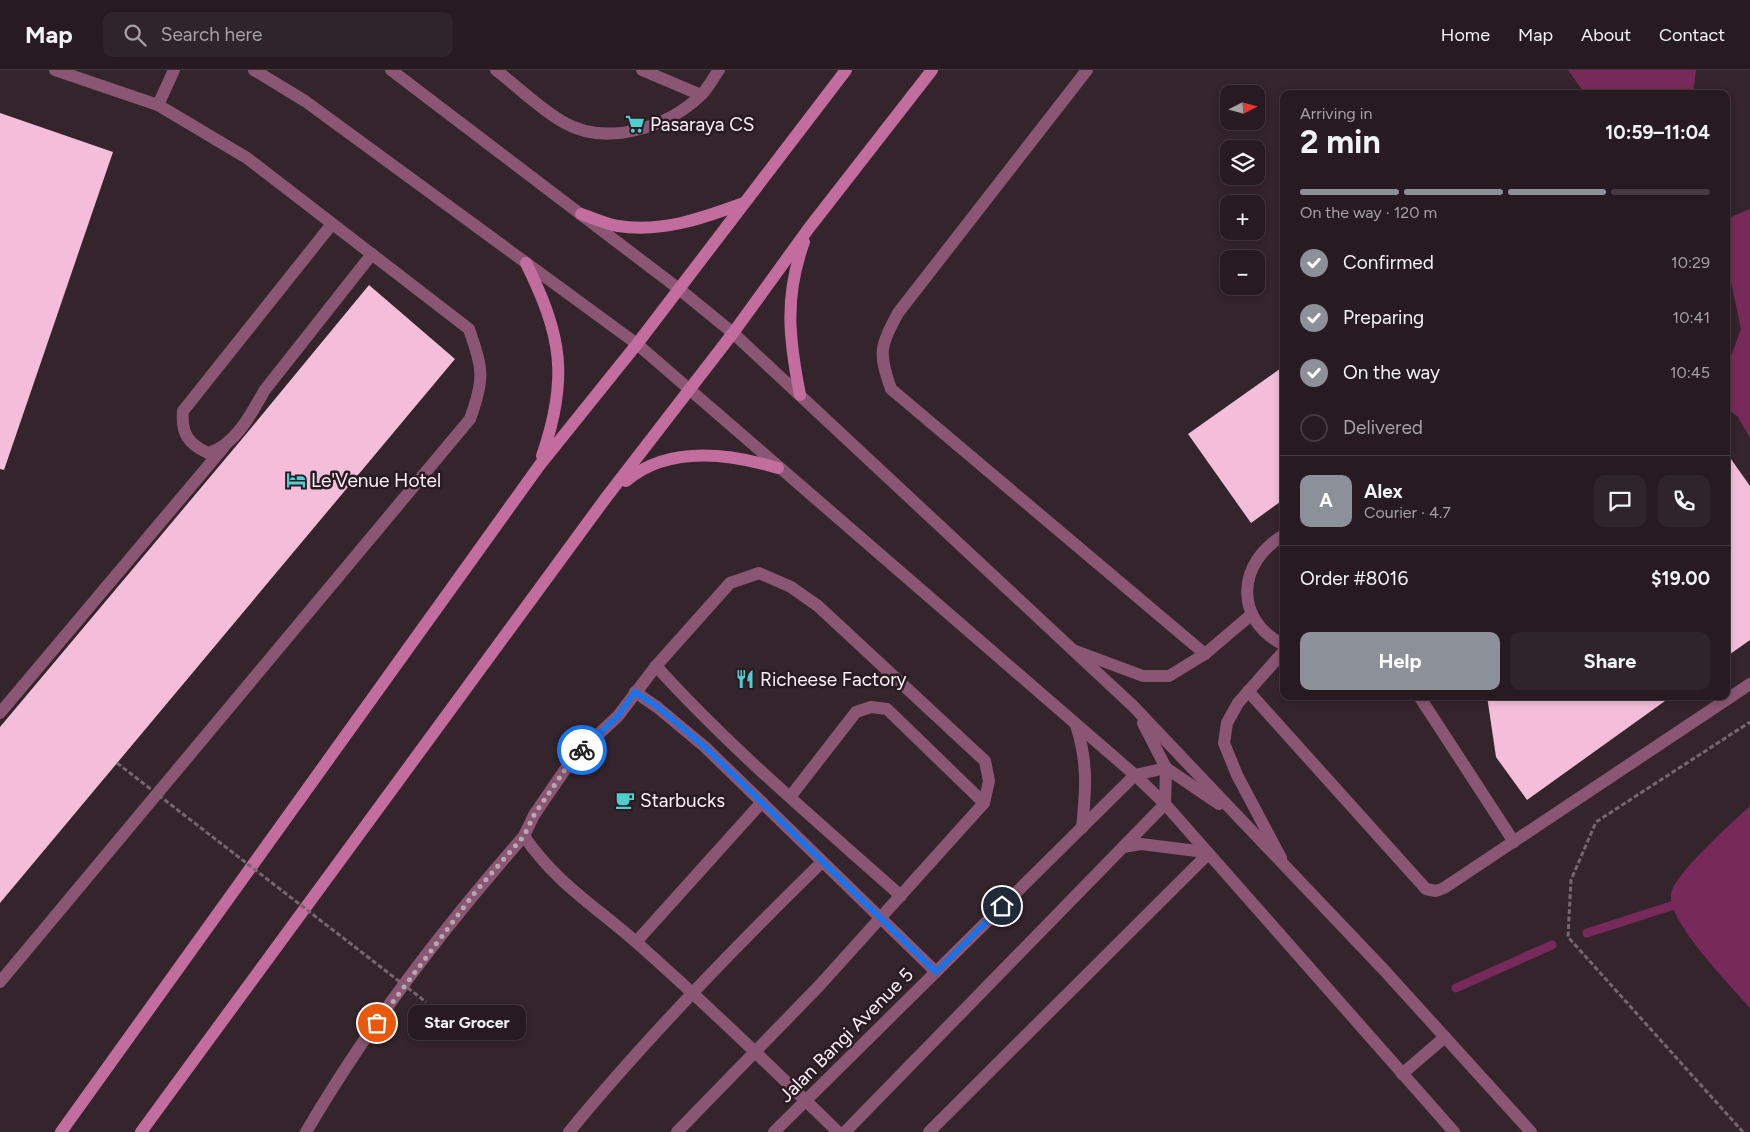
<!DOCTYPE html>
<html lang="en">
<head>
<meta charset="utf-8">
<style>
	body { margin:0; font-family:Figtree,sans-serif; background:#2f242a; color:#f1f3f6; height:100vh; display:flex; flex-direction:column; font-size:19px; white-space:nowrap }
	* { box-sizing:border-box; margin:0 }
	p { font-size:16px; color:#a4a1a5 }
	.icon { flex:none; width:28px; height:28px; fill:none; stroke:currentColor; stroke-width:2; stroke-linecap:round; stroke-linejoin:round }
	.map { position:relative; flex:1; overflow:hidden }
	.sheet { position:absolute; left:1280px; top:20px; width:450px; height:610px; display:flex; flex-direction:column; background:#271b21; border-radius:10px; box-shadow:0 2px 8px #0003,0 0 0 1px #43393f }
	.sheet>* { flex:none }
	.needle { width:32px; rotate:84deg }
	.tools { position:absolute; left:1220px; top:15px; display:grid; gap:10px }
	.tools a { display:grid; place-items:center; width:45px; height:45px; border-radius:10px; background:#271b21; box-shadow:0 2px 8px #0003,0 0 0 1px #43393f; font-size:25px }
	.pin { position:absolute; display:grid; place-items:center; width:42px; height:42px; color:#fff; margin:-21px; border:2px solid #fff; border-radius:50%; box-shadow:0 1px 5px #0007 }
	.courier { position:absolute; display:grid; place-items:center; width:50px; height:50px; margin:-25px; border:4px solid #1a73e8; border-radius:50%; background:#fff; color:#222; box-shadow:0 1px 6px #0007 }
	.bubble { position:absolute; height:35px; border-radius:10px; background:#271b21; box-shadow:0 2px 8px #0003,0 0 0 1px #43393f; font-size:16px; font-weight:700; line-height:35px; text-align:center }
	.headline em { font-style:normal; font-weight:700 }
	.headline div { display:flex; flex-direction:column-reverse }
	.headline { display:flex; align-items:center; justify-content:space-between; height:85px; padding:0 20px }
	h1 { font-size:32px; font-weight:700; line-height:38px }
	.bar { display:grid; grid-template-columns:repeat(4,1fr); gap:8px 5px; align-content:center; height:60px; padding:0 20px }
	.bar i { height:6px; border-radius:4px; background:#43393f }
	.bar .active { background:#8c9099 }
	.bar p { grid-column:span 4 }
	.line { display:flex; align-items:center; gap:12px; padding:0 20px; border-top:1px solid #43393f }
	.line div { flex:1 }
	.round { display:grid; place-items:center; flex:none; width:52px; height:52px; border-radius:10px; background:#2f242a }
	ol { padding:0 20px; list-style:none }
	li { display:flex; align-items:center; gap:15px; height:55px }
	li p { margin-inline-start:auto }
	li .icon { padding:5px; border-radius:50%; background:#8c9099; color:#fff; stroke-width:4 }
	li:last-child { color:#a4a1a5 }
	li i { width:28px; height:28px; border:2px solid #43393f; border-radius:50% }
	.action { display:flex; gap:10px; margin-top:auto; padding:10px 20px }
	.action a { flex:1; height:58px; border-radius:10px; background:#8c9099; color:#fff; font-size:20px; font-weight:700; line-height:58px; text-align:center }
	.action a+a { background:#2f242a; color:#f1f3f6 }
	header { display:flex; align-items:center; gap:30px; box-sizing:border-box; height:70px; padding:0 25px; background:#271b21; border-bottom:1px solid #43393f }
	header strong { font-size:24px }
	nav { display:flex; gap:28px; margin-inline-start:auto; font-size:18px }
	.search { width:350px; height:45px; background:#2f242a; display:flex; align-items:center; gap:12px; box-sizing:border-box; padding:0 18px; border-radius:10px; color:#a4a1a5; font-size:19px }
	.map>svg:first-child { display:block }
</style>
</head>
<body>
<header>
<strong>Map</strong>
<div class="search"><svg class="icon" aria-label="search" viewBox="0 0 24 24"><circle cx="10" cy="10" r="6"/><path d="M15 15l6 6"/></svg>Search here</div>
<nav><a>Home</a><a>Map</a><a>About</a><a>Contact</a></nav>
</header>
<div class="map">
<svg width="1750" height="1062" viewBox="0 0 1750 1062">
	<rect width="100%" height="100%" fill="#34242c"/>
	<g fill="#772a59">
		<path d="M1568 0H1696L1693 24H1585Z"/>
		<path d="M1750 139V368L1738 347 1726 338V299L1741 259 1726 188V162L1731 147Z"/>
		<path d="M1750 736V938C1732 917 1666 850 1671 824 1675 803 1733 752 1750 736Z"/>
	</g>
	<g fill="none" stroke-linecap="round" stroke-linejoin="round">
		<g stroke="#772a59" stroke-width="9">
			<path d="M1587 863 1671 836"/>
			<path d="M1456 918 1552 875"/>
		</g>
	</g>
	<g fill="#f4beda">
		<path d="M0 43 113 82 4 400 0 399Z"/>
		<path d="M369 215 455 289 0 833V657L247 363Z"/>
		<path d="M1284 296V429L1251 453 1188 364Z"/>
		<path d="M1726 382 1750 416V570L1726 587Z"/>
		<path d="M1487 626H1672L1527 730 1496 687Z"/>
	</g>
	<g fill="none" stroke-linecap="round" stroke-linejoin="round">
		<path stroke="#75676e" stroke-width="3" stroke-dasharray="5 2.5" stroke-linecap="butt" d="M1743 1062 1568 867 1571 810 1596 752 1750 652"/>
		<g stroke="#8b5673" stroke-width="12">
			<path d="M496 0C518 17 539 38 563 52 606 77 667 58 701 25 708 18 713 8 719 0"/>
			<path d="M642 0 701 25"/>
			<path d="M1087 0 898 243C880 277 878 282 891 319L1205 584"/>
			<path d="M158 35 174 0"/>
			<path d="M332 154 183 341C181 363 188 374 208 383 234 377 252 343 264 321L372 184"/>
			<path d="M1284 465C1237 492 1233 550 1284 575"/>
			<path d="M1073 580 1143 606H1169L1205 584 1252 544"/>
			<path d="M656 596 618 646 573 688 534 745 524 766C554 811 596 837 636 872 705 933 772 998 838 1062"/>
			<path d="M1248 621 1426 819 1436 821 1444 818 1750 614"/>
			<path d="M635 622 657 637 705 677 936 902"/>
			<path d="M1419 626 1514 772"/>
			<path d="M790 727 856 642 871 637 887 639 984 733"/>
			<path d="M1281 788 1237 705 1224 673 1227 653 1238 633 1284 581"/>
			<path d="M636 872 762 732"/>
			<path d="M0 912 470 349C485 308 483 300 469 259L247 88 158 35 55 0"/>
			<path d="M306 1062C368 956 443 858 524 766"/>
			<path d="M569 1062C647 967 734 878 822 792"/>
			<path d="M677 1062 819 916 984 733 989 711 985 691 818 536 791 517 759 503 730 513 656 596C731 679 818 752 901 826"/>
			<path d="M929 1062 1208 784"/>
		</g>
		<path stroke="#8b5673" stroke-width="12" d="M0 643 224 377"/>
		<g stroke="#8b5673" stroke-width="12">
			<path d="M254 0 305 31 637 274 1135 705 1165 734 1454 1062"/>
			<path d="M391 0 679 219 733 263 1133 636 1384 900 1531 1062"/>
			<path d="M1143 653 1166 698 1165 734"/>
			<path d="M1076 655C1088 692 1086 720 1082 758"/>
			<path d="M1135 705 1166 698 1219 734"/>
			<path d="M1123 777 1141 774 1205 782"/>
			<path d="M1402 1004 1445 967"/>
			<path d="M774 1062 1135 705"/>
			<path d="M845 1062 1165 734"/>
		</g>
		<g stroke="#c26d9d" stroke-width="12">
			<path d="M581 144C593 148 606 154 618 156 662 163 703 148 744 133"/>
			<path d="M526 193C562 266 569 308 542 386"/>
			<path d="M800 325C789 269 784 227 804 172"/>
			<path d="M626 411C668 375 728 383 778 398"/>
			<path d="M61 1062 539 396 637 274 846 0"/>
			<path d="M141 1062 605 429 733 263 809 158 932 0"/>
		</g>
		<path stroke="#75676e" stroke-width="3" stroke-dasharray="5 2.5" stroke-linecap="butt" d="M117 693 426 932"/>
	</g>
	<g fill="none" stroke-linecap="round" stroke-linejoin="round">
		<path stroke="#b6a9b0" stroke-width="5" stroke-dasharray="0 9" d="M377 953 476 821 524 766 534 745 573 688 582 680"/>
		<path stroke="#1a73e8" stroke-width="6" d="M582 680 618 646 635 622 658 637 705 677 936 902 1002 836"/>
	</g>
	<defs>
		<g id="supermarket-bare" transform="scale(1.5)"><path d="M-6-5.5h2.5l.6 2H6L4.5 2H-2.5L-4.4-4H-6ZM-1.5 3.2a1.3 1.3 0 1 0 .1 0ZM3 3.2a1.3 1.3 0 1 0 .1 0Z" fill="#52cdce" stroke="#291b23" stroke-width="2.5" paint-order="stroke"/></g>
		<g id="hotel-bare" transform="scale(1.5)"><path d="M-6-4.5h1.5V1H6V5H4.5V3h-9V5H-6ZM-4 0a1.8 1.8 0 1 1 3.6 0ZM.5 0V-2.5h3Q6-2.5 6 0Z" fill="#52cdce" stroke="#291b23" stroke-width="2.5" paint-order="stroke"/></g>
		<g id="restaurant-bare" transform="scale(1.5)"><path d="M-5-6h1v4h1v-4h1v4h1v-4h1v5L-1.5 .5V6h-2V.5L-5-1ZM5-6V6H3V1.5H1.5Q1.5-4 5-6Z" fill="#52cdce" stroke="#291b23" stroke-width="2.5" paint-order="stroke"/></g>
		<g id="cafe-bare" transform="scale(1.5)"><path d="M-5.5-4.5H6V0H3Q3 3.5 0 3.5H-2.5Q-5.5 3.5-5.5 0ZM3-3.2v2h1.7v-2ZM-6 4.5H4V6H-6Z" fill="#52cdce" stroke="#291b23" stroke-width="2.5" paint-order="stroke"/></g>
	</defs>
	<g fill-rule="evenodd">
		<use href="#supermarket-bare" x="635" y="54"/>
		<use href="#hotel-bare" x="296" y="410"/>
		<use href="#restaurant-bare" x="745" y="609"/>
		<use href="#cafe-bare" x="625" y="730"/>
	</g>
	<g text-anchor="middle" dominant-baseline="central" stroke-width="5" stroke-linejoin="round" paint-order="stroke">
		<g font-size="19" fill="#fcf1f7" stroke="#291b23" text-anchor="start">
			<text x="650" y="54">Pasaraya CS</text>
			<text x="311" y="410">Le'Venue Hotel</text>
			<text x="760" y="609">Richeese Factory</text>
			<text x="640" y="730">Starbucks</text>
		</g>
		<g font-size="19" fill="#fcf1f7" stroke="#291b23">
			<text transform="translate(846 965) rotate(-45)">Jalan Bangi Avenue 5</text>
		</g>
	</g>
</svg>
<div class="tools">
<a><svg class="needle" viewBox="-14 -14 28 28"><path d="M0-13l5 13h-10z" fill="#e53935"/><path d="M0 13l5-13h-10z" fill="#a4a1a5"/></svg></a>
<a><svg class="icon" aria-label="layers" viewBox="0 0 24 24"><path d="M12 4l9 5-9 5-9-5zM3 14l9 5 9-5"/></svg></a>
<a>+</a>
<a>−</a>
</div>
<div class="pin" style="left:377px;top:953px;background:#ea580c"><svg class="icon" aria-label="bag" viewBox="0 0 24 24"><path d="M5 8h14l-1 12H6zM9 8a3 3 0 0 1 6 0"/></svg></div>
<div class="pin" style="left:1002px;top:836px;background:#1f2937"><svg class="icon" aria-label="home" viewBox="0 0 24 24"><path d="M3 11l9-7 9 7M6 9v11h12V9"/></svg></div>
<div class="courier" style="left:582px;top:680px"><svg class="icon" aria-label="bike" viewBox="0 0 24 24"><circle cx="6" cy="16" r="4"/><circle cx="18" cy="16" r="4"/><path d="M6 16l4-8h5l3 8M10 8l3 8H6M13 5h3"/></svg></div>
<div class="bubble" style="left:408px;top:935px;width:118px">Star Grocer</div>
<section class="sheet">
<div class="headline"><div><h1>2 min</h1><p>Arriving in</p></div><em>10:59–11:04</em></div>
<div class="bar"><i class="active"></i><i class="active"></i><i class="active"></i><i></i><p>On the way · 120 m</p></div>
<ol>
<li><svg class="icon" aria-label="check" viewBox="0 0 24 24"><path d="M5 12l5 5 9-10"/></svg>Confirmed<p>10:29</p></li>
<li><svg class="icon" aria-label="check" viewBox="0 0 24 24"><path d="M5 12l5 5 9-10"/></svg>Preparing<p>10:41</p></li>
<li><svg class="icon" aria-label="check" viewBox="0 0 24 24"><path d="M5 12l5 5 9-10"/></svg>On the way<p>10:45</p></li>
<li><i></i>Delivered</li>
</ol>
<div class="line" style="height:90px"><b class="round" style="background:#8c9099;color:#fff">A</b><div><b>Alex</b><p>Courier · 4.7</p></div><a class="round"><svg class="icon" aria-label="chat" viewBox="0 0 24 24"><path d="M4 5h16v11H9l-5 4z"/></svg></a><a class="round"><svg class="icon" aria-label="phone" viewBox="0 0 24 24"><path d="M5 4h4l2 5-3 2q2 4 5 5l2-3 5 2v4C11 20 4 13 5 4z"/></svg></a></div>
<div class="line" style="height:65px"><div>Order #8016</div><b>$19.00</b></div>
<div class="action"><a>Help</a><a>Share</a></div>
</section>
</div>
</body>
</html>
